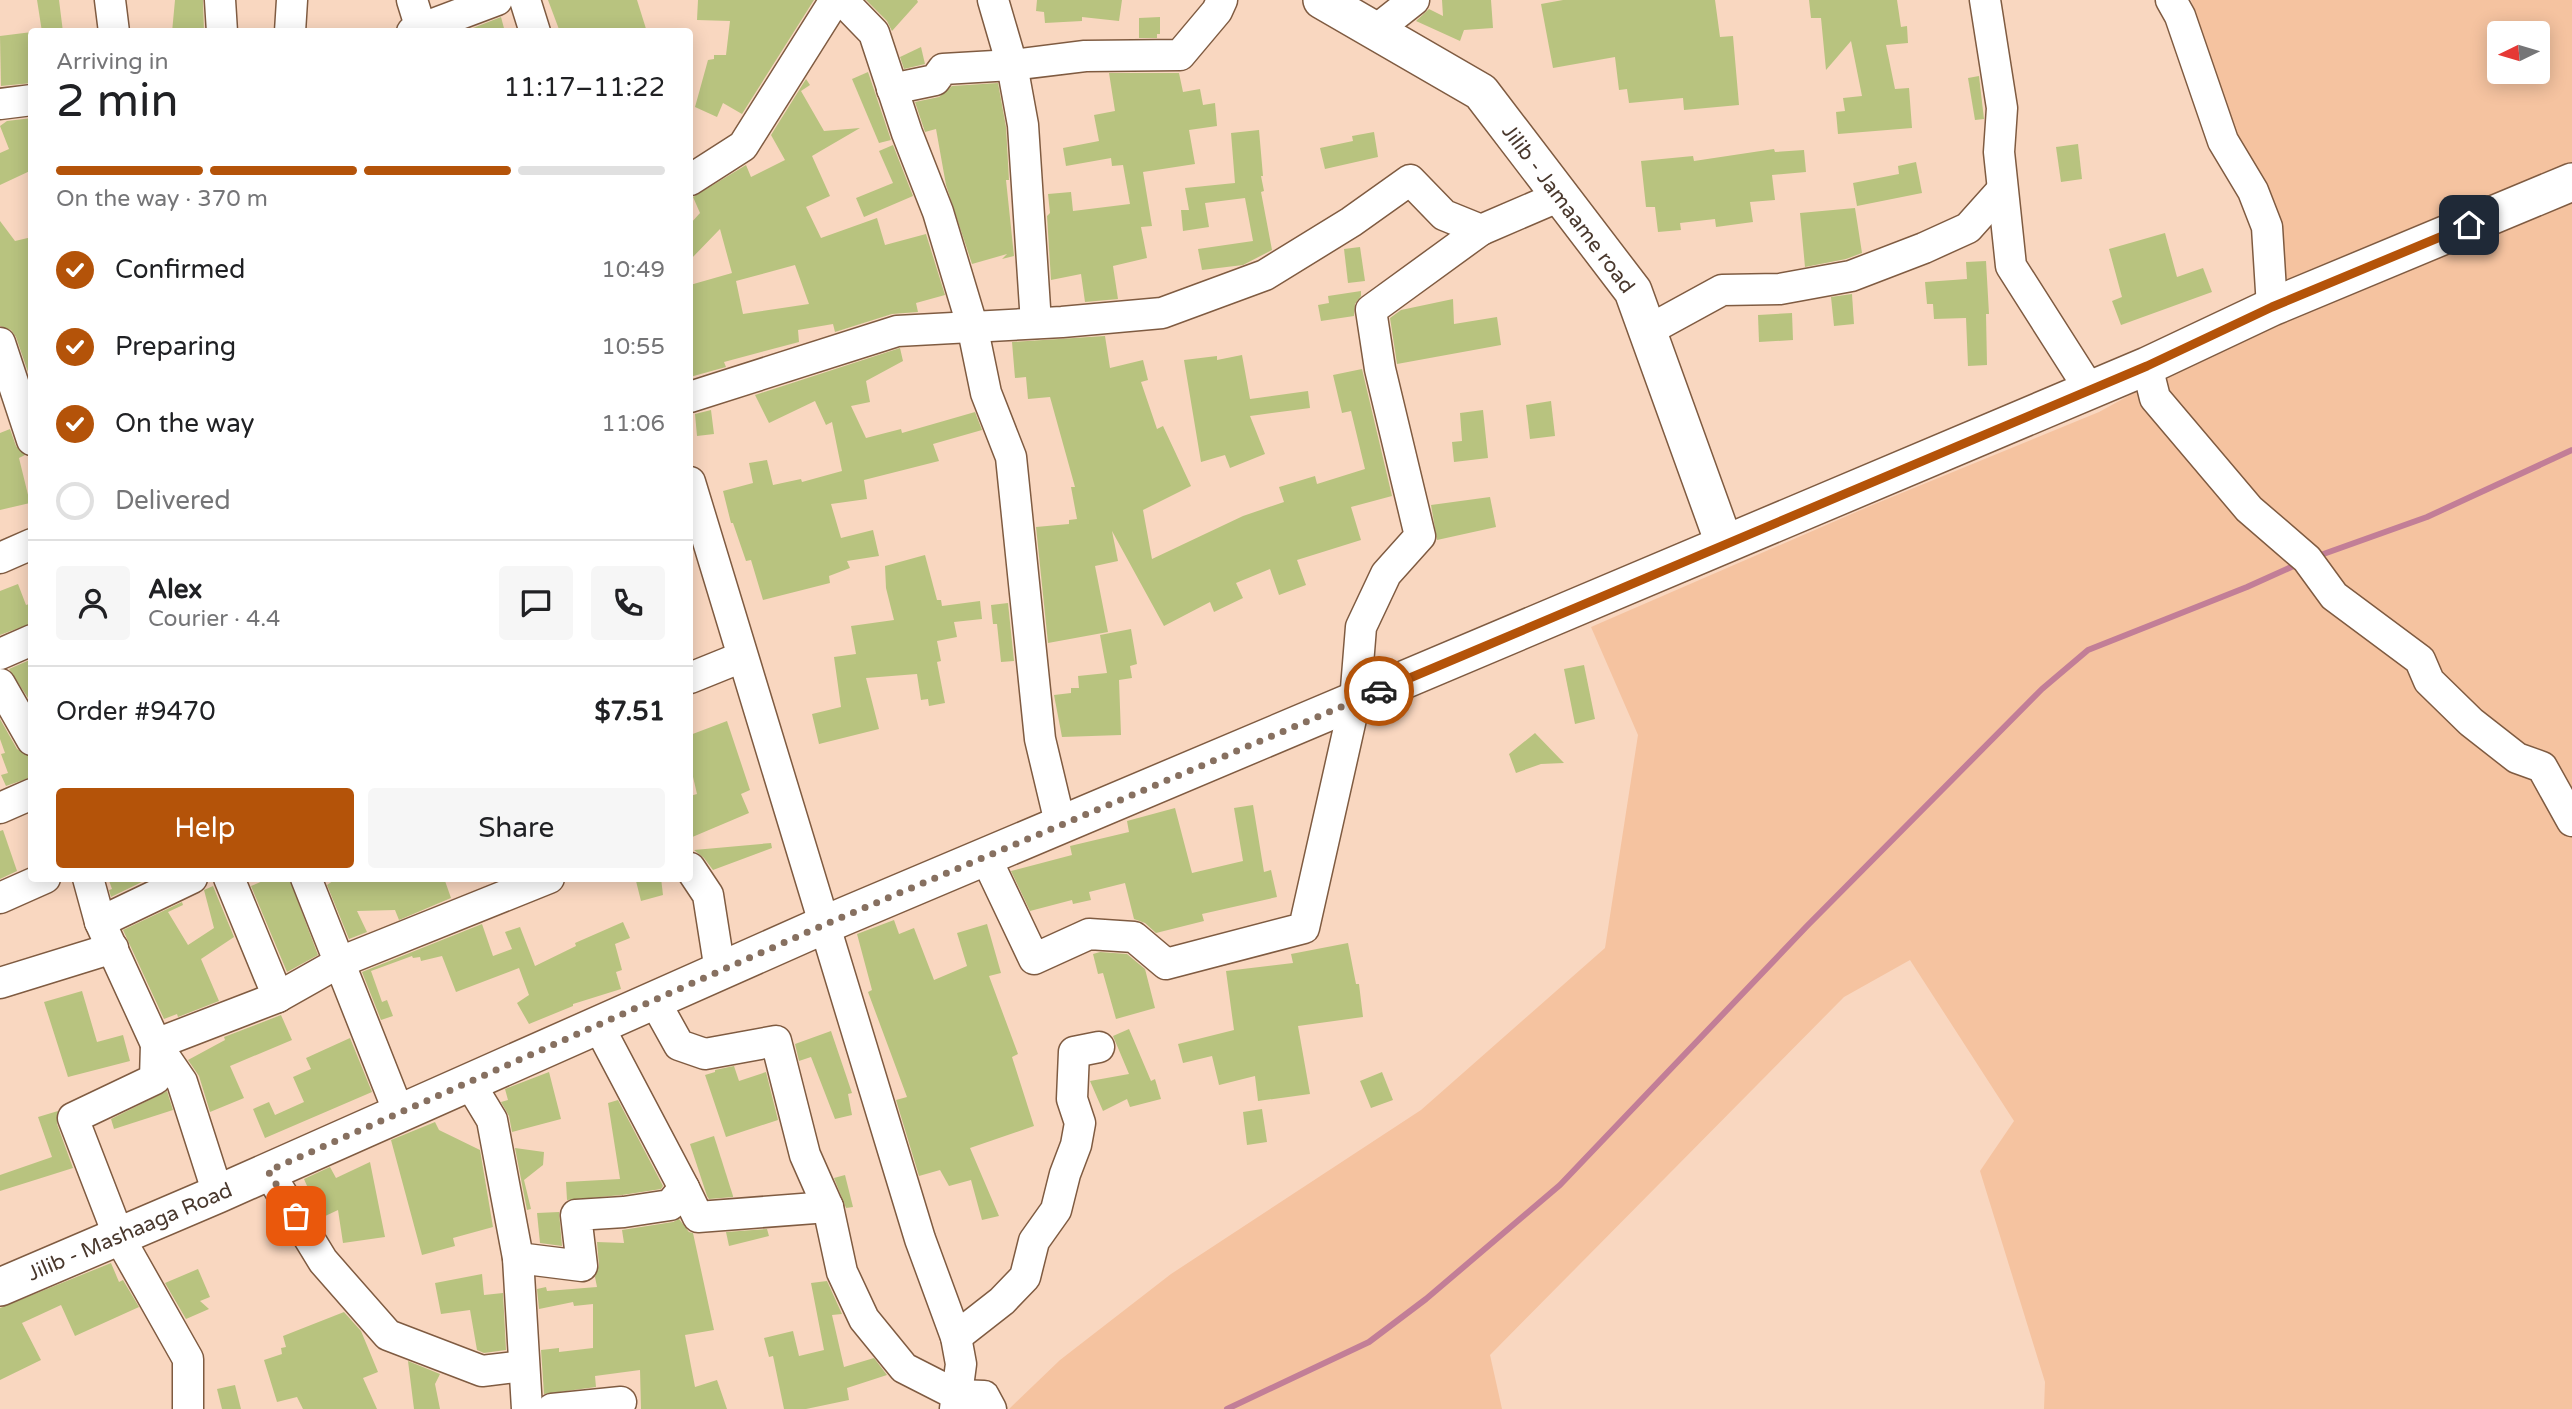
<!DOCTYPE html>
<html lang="en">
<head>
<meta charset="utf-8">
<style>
	body { margin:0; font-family:"Varela Round",sans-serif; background:#f6f6f6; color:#202124; height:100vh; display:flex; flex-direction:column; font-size:26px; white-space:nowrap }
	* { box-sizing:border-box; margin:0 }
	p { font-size:23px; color:#757577 }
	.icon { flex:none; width:38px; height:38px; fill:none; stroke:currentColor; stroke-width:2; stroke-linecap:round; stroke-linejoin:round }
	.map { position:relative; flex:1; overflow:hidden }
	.panel { position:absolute; left:28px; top:28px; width:665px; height:854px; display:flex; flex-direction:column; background:#fff; border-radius:7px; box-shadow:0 4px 18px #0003 }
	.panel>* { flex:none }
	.needle { width:46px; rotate:265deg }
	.tools { position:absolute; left:2487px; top:21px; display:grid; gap:14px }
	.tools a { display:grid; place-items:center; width:63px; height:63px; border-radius:7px; background:#fff; box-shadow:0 4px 18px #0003; font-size:35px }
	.pin { position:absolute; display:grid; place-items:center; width:60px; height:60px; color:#fff; margin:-30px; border-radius:14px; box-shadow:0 4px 10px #0006 }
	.courier { position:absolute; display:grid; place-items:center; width:70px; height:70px; margin:-35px; border:5px solid #b45309; border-radius:50%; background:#fff; color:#222; box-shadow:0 2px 9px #0007 }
	.summary em { font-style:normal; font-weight:600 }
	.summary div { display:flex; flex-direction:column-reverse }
	.summary { display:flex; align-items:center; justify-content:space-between; height:119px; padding:0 28px }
	h1 { font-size:46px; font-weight:600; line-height:52px }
	.bar { display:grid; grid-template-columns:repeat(4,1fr); gap:10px 7px; align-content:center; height:84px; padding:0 28px }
	.bar i { height:9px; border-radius:5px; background:#e0e0e0 }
	.bar .on { background:#b45309 }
	.bar p { grid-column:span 4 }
	.line { display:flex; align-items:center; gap:18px; padding:0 28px; border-top:2px solid #e0e0e0 }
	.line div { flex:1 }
	.round { display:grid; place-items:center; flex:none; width:74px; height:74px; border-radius:7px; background:#f6f6f6 }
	ol { padding:0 28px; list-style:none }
	li { display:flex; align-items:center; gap:21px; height:77px }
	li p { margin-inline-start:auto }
	li .icon { padding:7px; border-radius:50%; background:#b45309; color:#fff; stroke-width:4 }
	li:last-child { color:#757577 }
	li i { width:38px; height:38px; border:4px solid #e0e0e0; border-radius:50% }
	.primary-button { display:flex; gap:14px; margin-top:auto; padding:14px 28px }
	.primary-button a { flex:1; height:80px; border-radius:7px; background:#b45309; color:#fff; font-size:28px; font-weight:600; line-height:80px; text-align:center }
	.primary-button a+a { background:#f6f6f6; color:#202124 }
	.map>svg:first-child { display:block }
</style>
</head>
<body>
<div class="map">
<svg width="2572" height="1409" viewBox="0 0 2572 1409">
	<rect width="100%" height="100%" fill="#f9d7c0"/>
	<g fill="#f5c3a0" fill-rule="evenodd">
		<path d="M2191 0H2572V165L2290 289ZM2499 33H2538V72H2499Z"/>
		<path d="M2572 199V1409H2044L2045 1382 1980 1171 2014 1121 1910 960 1844 997 1490 1355 1502 1409H1009L1060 1360 1171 1274 1421 1110 1605 948 1638 735 1591 627 1870 506 2099 412 2247 331Z"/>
	</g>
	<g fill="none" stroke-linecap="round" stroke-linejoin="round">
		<g stroke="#c27e97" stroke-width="6">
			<path d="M2315 557 2427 517 2572 450"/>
			<path d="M1227 1409 1369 1342 1426 1299 1560 1185 1807 926 2042 689 2088 650 2247 587 2298 564"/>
		</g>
	</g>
	<g fill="#b8c37f" fill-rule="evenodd">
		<path d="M37 0H59L63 32H42Z"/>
		<path d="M175 0H203L204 32H172Z"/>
		<path d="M548 0H637L647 32H560Z"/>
		<path d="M698 0H814L742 114 723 103 717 117 695 107 708 60 714 59V55H726L730 21 697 20Z"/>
		<path d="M866 0H917L918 2 892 31 887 21Z"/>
		<path d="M1037 0H1122L1119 21 1082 17V21L1045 23 1044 12 1036 11Z"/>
		<path d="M1442 0H1491L1493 28 1464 30 1460 41 1416 21 1429 9 1443 16Z"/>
		<path d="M1563 0H1715L1720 37 1733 36 1739 105 1684 110 1683 98 1629 103 1627 89 1619 90 1615 57 1553 68 1541 4Z"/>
		<path d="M1809 0H1897L1901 27 1907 26 1908 43 1886 45 1895 89 1909 88 1912 128 1838 134 1836 112 1845 111 1843 98 1862 96 1851 41 1826 70 1821 18H1811Z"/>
		<path d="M501 17 505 32H463Z"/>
		<path d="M1160 17V34H1157V38H1139V18Z"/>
		<path d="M32 32V83L1 86 0 36Z"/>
		<path d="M921 47 925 64 904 69 900 57Z"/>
		<path d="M868 72 891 140 879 143 852 79Z"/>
		<path d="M1109 73H1179L1183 92 1200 89 1203 105 1215 103 1217 126 1189 130 1195 164 1143 172 1152 226 1141 227 1147 258 1113 266 1118 299 1085 302 1081 274 1051 280 1047 216 1050 213 1048 194 1071 192 1073 211 1130 204 1123 165 1112 166 1111 158 1066 166 1063 148 1099 141 1094 115 1115 111Z"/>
		<path d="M1979 76 1984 119 1975 120 1968 78Z"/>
		<path d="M806 79 810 85 801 91 824 131 860 128 812 156 830 196 806 207 821 238 877 218 885 245 926 234 945 295 916 303 918 312 892 314 835 332 833 324 798 330 799 342 724 362 726 367 690 377V285L732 273 720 229 690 260V224L700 213 693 197 746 165 751 177 785 160 771 135ZM795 265 809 304 743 314 736 281Z"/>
		<path d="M998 83 1006 127 1009 180H1006L1014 256 1002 259 1007 254 972 264 946 185 936 129 925 132 915 102 939 97 952 86Z"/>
		<path d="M32 118V170L0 185V153L9 149 0 126 7 121Z"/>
		<path d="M1259 130 1263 176H1261L1264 191 1261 192 1272 250 1243 265 1202 270 1198 249 1253 241 1245 198 1205 203 1209 227 1183 231 1181 210H1189L1185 188 1235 183 1231 133Z"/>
		<path d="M1374 132 1378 157 1325 169 1320 148 1353 141 1352 136Z"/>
		<path d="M2078 144 2082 179 2061 182 2056 147Z"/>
		<path d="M893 145 913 196 864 217 856 198 893 183 879 151Z"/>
		<path d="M1774 149 1775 152 1804 150 1806 172 1772 175 1775 200 1750 202 1753 222 1716 227 1715 219 1680 223 1681 230 1658 232 1655 207H1646L1641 161 1693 156 1694 161Z"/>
		<path d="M1916 162 1922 193 1857 206 1853 183 1899 174 1898 166Z"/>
		<path d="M1855 208 1862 253 1846 259 1805 267 1800 213Z"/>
		<path d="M0 221 15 241 32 237V374L29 375 16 337 11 330 0 326Z"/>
		<path d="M2165 233 2177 277 2203 268 2212 292 2121 325 2112 301 2122 297 2109 249Z"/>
		<path d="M1360 247 1365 281 1348 283 1344 249Z"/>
		<path d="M1986 261 1989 314H1986L1987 365 1968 366 1966 318 1934 319 1933 304H1927L1925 282 1967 279 1966 262Z"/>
		<path d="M1361 291V296L1355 304 1354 316 1321 321 1318 305 1329 303 1328 296Z"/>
		<path d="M1852 294 1854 324 1834 326 1831 297Z"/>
		<path d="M1453 299 1454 324 1497 317 1501 345 1397 364 1390 318 1401 310Z"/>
		<path d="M1792 313 1793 340 1759 342 1758 315Z"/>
		<path d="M1105 336 1110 368 1143 360 1148 380 1141 382 1157 429 1163 426 1191 486 1143 510 1152 559 1243 516 1284 502 1279 487 1315 476 1317 484 1365 469 1351 411 1342 413 1333 375 1362 369 1392 496 1351 507 1361 540 1297 560 1306 585 1279 595 1270 569 1236 583 1243 598 1214 612 1210 602 1164 626 1112 531 1118 561 1095 566 1108 632 1048 643 1036 527 1069 524V520L1077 519 1071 487H1075L1050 397 1028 399 1026 377 1015 378 1012 342Z"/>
		<path d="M900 348 903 361 866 381 870 402 851 406 866 438 901 429 902 433 975 412 982 430 933 444 939 461 864 480 867 499 831 504 841 538 873 530 879 556 847 561 850 568 829 576 830 583 763 600 751 560 746 561 733 523H731L723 491 753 483 749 463 767 460 773 485 801 479 802 482 842 471 832 422 826 425 815 401 769 423 755 395Z"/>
		<path d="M1242 355 1250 399 1308 391 1310 408 1250 416 1265 454 1230 468 1225 455 1201 462 1184 360 1217 356V360Z"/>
		<path d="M1551 401 1555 436 1530 439 1526 405Z"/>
		<path d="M711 410 714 434 697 436 695 414Z"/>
		<path d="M1483 410 1488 458 1454 462 1452 442 1462 441 1460 413Z"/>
		<path d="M10 429 16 446 25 455 19 458 30 503 0 510V433Z"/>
		<path d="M1490 497 1496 527 1437 540 1431 505Z"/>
		<path d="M925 555 937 600H941L942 606 980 601 982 619 954 622 957 637 937 641 941 661 937 662 945 703 929 706 928 699 921 700 917 674 866 678 879 729 819 744 812 714 841 707 834 657 856 654 851 626 894 620 886 588 885 566Z"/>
		<path d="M18 584 26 605 32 603V623L0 635V591Z"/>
		<path d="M1008 603 1014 661 1001 662 997 624H993L991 605Z"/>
		<path d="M1131 629 1137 664 1130 666 1132 678 1119 680 1121 735 1062 737 1054 695 1071 693V688H1079L1078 676 1107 673 1100 635Z"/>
		<path d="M32 659V704L9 669Z"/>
		<path d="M1584 665 1595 719 1575 724 1564 669Z"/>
		<path d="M0 719 17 749 32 757V777L6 786 1 775 8 773 1 754 5 753 0 739Z"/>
		<path d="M727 721 750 790 741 794 749 813 690 838V796L697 794 690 764V735Z"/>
		<path d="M1535 733 1564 763 1541 764 1516 773 1509 754Z"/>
		<path d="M1253 805 1264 872 1271 870 1277 897 1202 914 1204 921 1156 933 1145 923 1134 919 1125 883 1089 892 1091 900 1073 904 1072 900 1030 911 1011 871 1072 855 1070 846 1129 832 1127 821 1175 808 1192 873 1243 861 1234 808Z"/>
		<path d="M3 830 17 871 0 879V831Z"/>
		<path d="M771 843 772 848 713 870 704 858 694 850Z"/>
		<path d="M108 878H150L111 897 109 890 112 889Z"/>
		<path d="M270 878H289L318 955 287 972 251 886Z"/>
		<path d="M337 878H444L451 898 399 920 395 910 357 911 367 932 349 939 327 885Z"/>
		<path d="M646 878H661L663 895 641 901 636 881Z"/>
		<path d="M213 886 234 937 201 959 219 1001 178 1017 177 1014 164 1019 123 930 182 902 183 905 168 912 188 945 214 928 204 890Z"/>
		<path d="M894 920 899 934 914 928 934 980 967 966 957 933 987 924 1001 973 989 976 1018 1054 1012 1057 1034 1126 970 1148 999 1216 982 1220 971 1180 949 1186 940 1170 919 1176 896 1100 907 1097 868 992 872 990 857 934Z"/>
		<path d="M623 922 630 938 615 944 622 970 616 972 621 989 573 1004V1006L529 1024 517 1003 529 995 519 968 456 992 442 956 421 961 420 957 413 958 412 956 371 971 382 1002 387 1000 393 1016 381 1020 362 972 482 924 493 956 512 949 505 932 520 927 535 966 576 946 575 943Z"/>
		<path d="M1348 943 1356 984H1359L1363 1017 1298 1026 1310 1094 1258 1101 1255 1076 1219 1085 1212 1056 1183 1063 1178 1044 1234 1030 1226 971 1293 963 1291 954Z"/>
		<path d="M1100 952 1127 954 1145 969 1155 1008 1116 1019 1103 973 1098 974 1093 954Z"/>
		<path d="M82 991 97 1042 123 1035 130 1061 68 1077 44 1002Z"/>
		<path d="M281 1015 292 1040 230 1066 244 1098 210 1112 199 1076 188 1060 225 1040 224 1037Z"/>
		<path d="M1129 1029 1151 1081 1155 1079 1161 1099 1130 1107 1127 1099 1103 1111 1090 1081 1129 1074 1113 1036Z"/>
		<path d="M831 1031 852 1093 848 1094 852 1115 835 1119 811 1057 799 1061 795 1044Z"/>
		<path d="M350 1038 372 1092 265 1138 253 1109 269 1102 275 1115 304 1102 293 1077 311 1069 306 1058Z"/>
		<path d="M734 1066 739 1081 766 1072 778 1120 726 1137 705 1075 715 1072V1070Z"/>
		<path d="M549 1072 561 1119 512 1132 509 1116 501 1102 508 1100 505 1089Z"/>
		<path d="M1382 1072 1393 1100 1371 1108 1360 1081Z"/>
		<path d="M167 1091 173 1110 114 1129 111 1119Z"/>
		<path d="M618 1100 663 1186 661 1189 622 1195 567 1200 566 1182 620 1179 608 1103Z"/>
		<path d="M1262 1109 1267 1142 1247 1145 1243 1112Z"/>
		<path d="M58 1111 57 1124 73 1168 0 1191V1175L52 1157 38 1117Z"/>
		<path d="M435 1122 439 1130 480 1150 493 1227 453 1238 455 1246 422 1255 391 1140Z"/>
		<path d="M714 1136 733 1196V1197L709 1199 707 1196 690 1144Z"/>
		<path d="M515 1148 544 1152 543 1165 524 1180 531 1209 527 1210Z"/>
		<path d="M370 1162 385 1237 343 1243 338 1210 321 1218 304 1179 330 1167 336 1178Z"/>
		<path d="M845 1175 853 1207 846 1208 834 1178Z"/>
		<path d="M559 1212 562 1246 540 1243 537 1213Z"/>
		<path d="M679 1219 689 1232 693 1233 714 1330 685 1335 695 1387 717 1380 727 1409H641L640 1370 595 1376 596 1387 544 1394 541 1350 559 1348V1352L593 1348V1304L574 1306 573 1302 539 1309 537 1289 546 1287 547 1291 597 1287 595 1277 599 1265 597 1242 624 1243 622 1230 673 1222Z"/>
		<path d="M767 1229 769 1236 729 1246 726 1232Z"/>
		<path d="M111 1263 119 1282 123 1280 139 1307 75 1336 61 1305 22 1323 41 1360 0 1380V1308Z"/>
		<path d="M198 1269 210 1297 200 1301 209 1309 186 1319 165 1283Z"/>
		<path d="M482 1274 484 1295 503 1293 506 1350 484 1353 477 1350 470 1310 441 1314 435 1283Z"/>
		<path d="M827 1281 842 1314 832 1315 844 1367 874 1358 887 1375 847 1388 849 1400 806 1409H784L773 1356 769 1357 764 1338 793 1331 799 1356 824 1350 811 1283Z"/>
		<path d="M344 1312 361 1331 378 1372 363 1378 377 1409H303L297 1397 277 1402 264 1360 282 1354 281 1348 286 1347 283 1336Z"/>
		<path d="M408 1361 440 1374 435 1384 440 1409H414Z"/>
		<path d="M235 1385 241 1409H222L217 1389Z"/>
	</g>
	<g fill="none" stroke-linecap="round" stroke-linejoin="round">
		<g stroke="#7f5b41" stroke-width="33">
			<g id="minor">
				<path d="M110 0 114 32"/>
				<path d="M220 0 222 32"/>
				<path d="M412 0 422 32"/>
				<path d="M525 0 535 32"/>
				<path d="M842 0 874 33 907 133 938 212 972 325 986 393 1011 457 1040 739 1061 827"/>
				<path d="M993 0 1012 65 1023 125 1036 323"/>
				<path d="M1985 0 2002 108 1999 152 2011 266 2090 390"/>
				<path d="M2171 0 2180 16 2223 141 2253 191 2267 227 2272 307"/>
				<path d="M1376 30 1414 0"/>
				<path d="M290 32 292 0"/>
				<path d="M412 32 497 0"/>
				<path d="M892 89 935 80 943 69 1012 65 1085 56 1180 55 1217 11 1222 0"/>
				<path d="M0 104 32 100"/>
				<path d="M690 180 743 146 835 0"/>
				<path d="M1647 331 1722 290 1780 289 1851 276 1924 248 1968 228 2002 190"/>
				<path d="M0 343 32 440"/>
				<path d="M2147 366 2155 398 2249 509 2307 559 2334 596 2420 660 2429 681 2471 722 2517 758 2542 767 2572 821"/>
				<path d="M690 397 897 331 1062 322 1162 313 1265 275 1351 222 1410 180 1444 215 1481 230 1560 196"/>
				<path d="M690 482 920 1239 956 1337 961 1364 955 1409"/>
				<path d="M0 558 32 544"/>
				<path d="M0 654 32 640"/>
				<path d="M690 678 742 657"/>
				<path d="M0 684 32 740"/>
				<path d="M0 808 32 794"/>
				<path d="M986 858 1034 959 1089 934 1134 937 1166 964 1304 928 1355 701 1361 627 1386 574 1420 536 1380 369 1371 310 1481 230"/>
				<path d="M690 868 708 895 720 971"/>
				<path d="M88 878 100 922 156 1044 182 1082 218 1194"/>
				<path d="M229 878 278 997"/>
				<path d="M306 878 399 1113"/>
				<path d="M0 898 45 878"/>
				<path d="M100 922 192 878"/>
				<path d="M0 983 113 948"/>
				<path d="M654 1000 679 1045 705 1054 776 1041 805 1155 828 1207 842 1272 864 1319 904 1368 957 1395 984 1396 991 1409"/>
				<path d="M598 1025 684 1188"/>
				<path d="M469 1082 492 1120 518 1258 527 1409"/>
				<path d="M268 1171 323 1261 388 1335 482 1371 524 1366"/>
				<path d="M518 1258 582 1266 576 1215 624 1212 670 1205 684 1188 698 1217 828 1207"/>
				<path d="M956 1337 1002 1301 1025 1277 1034 1241 1056 1210 1065 1174 1076 1145 1080 1123 1072 1099 1074 1052 1099 1047"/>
				<path d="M188 1409V1359L119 1237 73 1118 155 1079 156 1044 278 997 340 962 549 878"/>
				<path d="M552 1409 621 1402"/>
			</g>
		</g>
		<g stroke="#7f5b41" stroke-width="40">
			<g id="major">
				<path d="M1322 0 1481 92 1633 291 1724 543"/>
				<path d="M0 1287 218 1194 826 924 2147 366 2272 307 2572 182"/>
			</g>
		</g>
		<use href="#minor" stroke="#fff" stroke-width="30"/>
		<use href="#major" stroke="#fff" stroke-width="37"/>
	</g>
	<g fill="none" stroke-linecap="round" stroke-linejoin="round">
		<path stroke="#877060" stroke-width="7" stroke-dasharray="0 12.6" d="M296 1216 268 1171 826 924 1379 691"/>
		<path stroke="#b45309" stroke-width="9" d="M1379 691 2147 366 2272 307 2469 225"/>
	</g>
	<g text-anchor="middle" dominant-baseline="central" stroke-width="5" stroke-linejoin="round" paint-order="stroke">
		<g font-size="21" fill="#49382d" stroke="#fff">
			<text transform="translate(1568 209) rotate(53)">Jilib - Jamaame road</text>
			<text transform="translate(130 1232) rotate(-23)">Jilib - Mashaaga Road</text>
		</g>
	</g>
</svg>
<div class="tools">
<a><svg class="needle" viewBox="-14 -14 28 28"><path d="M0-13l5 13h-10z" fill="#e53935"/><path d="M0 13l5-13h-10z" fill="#757577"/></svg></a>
</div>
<div class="pin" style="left:296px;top:1216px;background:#ea580c"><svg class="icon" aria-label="bag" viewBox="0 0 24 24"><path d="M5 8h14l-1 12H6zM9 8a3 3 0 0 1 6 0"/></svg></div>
<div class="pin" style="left:2469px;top:225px;background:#1f2937"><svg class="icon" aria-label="home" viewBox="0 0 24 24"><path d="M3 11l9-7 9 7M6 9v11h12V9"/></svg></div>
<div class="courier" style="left:1379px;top:691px"><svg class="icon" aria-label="car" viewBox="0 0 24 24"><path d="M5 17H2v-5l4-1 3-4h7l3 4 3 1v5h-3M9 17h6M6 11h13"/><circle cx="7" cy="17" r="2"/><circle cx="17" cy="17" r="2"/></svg></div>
<section class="panel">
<div class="summary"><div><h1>2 min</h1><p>Arriving in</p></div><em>11:17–11:22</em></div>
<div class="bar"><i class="on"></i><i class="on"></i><i class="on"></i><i></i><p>On the way · 370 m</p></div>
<ol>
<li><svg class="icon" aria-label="check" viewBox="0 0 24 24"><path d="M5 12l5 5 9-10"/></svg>Confirmed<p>10:49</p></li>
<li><svg class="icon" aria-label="check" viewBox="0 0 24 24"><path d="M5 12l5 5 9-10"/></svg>Preparing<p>10:55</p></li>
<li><svg class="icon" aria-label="check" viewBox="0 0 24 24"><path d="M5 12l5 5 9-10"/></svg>On the way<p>11:06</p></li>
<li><i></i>Delivered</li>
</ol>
<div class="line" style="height:126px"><a class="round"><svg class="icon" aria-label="person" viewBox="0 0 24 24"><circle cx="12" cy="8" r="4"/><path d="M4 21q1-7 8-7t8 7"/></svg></a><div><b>Alex</b><p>Courier · 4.4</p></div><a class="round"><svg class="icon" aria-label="chat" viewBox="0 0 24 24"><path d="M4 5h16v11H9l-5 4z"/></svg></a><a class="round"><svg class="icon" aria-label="phone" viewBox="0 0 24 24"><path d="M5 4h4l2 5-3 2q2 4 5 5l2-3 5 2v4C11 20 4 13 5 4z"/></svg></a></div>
<div class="line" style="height:91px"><div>Order #9470</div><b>$7.51</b></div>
<div class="primary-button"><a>Help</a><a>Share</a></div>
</section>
</div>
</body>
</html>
